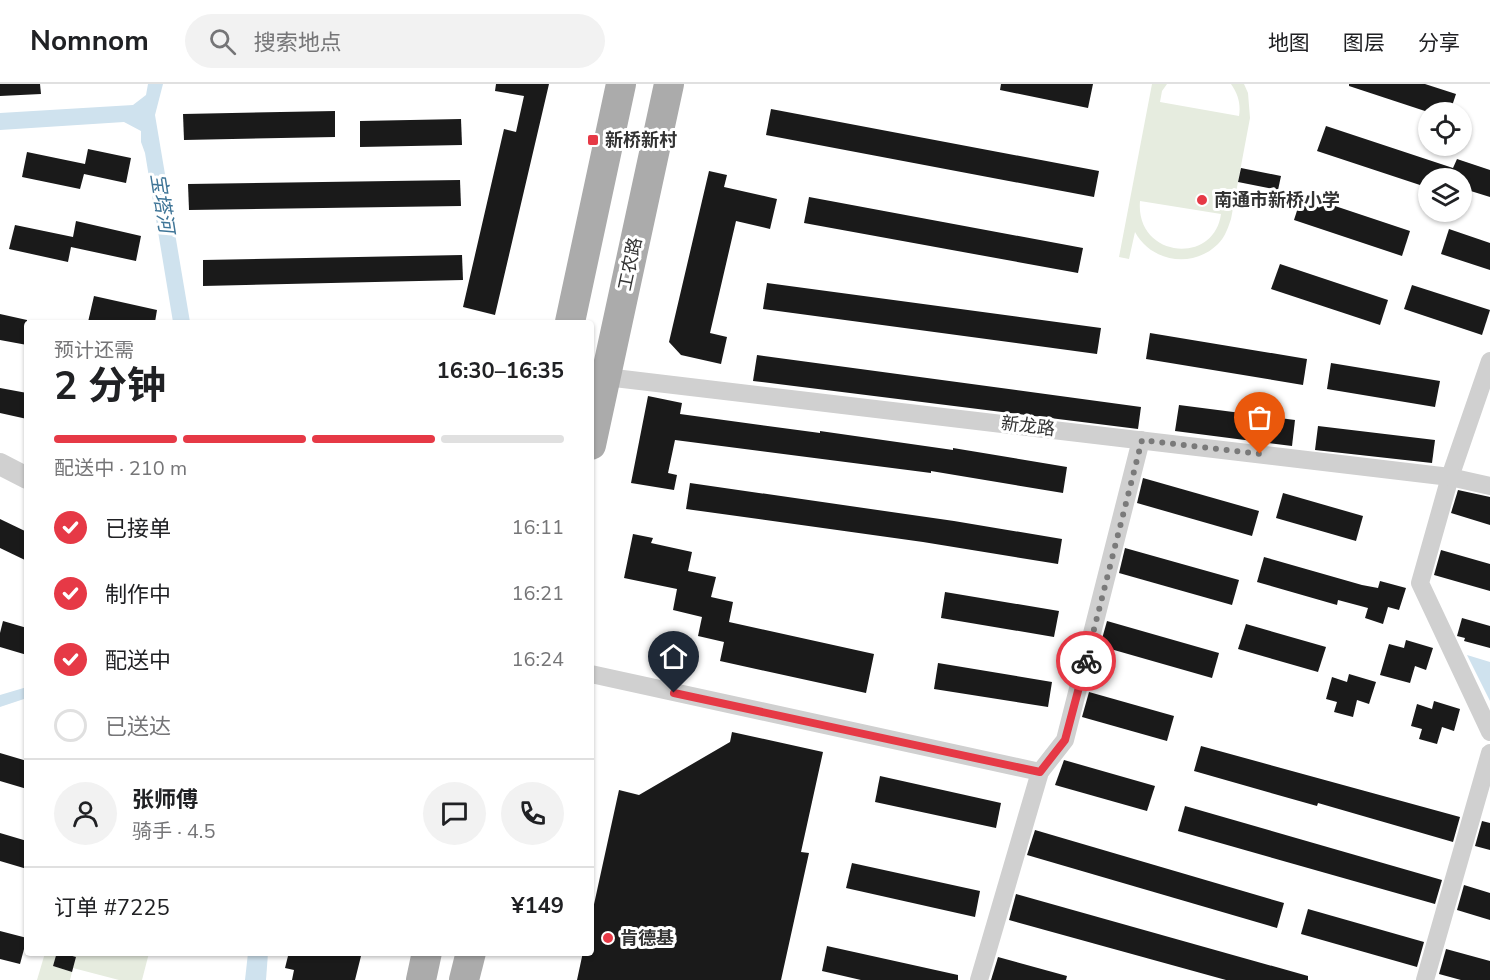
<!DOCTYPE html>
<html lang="zh">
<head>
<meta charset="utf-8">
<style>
	body { margin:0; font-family:"Nunito Sans","Noto Sans SC",sans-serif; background:#f2f2f2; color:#202124; height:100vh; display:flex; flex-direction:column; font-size:22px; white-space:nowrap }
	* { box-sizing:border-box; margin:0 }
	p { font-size:20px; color:#757577 }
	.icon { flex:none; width:33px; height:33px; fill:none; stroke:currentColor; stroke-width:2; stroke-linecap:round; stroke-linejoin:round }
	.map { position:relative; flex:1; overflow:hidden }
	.details { position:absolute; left:24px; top:236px; width:570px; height:636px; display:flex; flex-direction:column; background:#fff; border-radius:6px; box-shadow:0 2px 4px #0004 }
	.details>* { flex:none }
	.buttons { position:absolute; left:1418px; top:18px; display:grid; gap:12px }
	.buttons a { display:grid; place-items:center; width:54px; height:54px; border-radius:50%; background:#fff; box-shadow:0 2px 4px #0004; font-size:30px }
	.pin { position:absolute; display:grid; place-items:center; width:51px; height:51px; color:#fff; margin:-62px -26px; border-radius:50% 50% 50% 0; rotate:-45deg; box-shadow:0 0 6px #0007 }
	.pin .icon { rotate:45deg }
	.courier { position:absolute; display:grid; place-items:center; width:60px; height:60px; margin:-30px; border:4px solid #e63946; border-radius:50%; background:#fff; color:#222; box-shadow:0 2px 8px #0007 }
	.headline em { font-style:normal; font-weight:700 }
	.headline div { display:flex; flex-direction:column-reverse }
	.headline { display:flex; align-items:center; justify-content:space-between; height:102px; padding:0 30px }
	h1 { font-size:39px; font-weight:700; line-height:45px }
	.bar { display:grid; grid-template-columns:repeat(4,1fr); gap:9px 6px; align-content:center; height:72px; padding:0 30px }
	.bar i { height:8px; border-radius:4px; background:#e0e0e0 }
	.bar .on { background:#e63946 }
	.bar p { grid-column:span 4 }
	.line { display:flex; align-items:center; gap:15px; padding:0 30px; border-top:2px solid #e0e0e0 }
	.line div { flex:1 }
	.round { display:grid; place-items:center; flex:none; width:63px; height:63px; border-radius:32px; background:#f2f2f2 }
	ol { padding:0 30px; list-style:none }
	li { display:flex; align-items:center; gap:18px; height:66px }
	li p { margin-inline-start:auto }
	li .icon { padding:6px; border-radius:50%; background:#e63946; color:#fff; stroke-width:4 }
	li:last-child { color:#757577 }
	li i { width:33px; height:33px; border:3px solid #e0e0e0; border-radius:50% }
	header { display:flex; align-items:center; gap:36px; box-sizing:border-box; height:84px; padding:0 30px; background:#fff; border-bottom:2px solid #e0e0e0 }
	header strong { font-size:28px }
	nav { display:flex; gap:33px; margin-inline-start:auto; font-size:21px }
	.search { width:420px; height:54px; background:#f2f2f2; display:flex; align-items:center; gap:15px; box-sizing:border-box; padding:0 21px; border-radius:33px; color:#757577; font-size:22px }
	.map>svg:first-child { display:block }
</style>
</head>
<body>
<header>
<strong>Nomnom</strong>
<div class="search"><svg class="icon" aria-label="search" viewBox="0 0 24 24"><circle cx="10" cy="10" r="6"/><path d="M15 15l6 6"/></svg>搜索地点</div>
<nav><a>地图</a><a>图层</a><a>分享</a></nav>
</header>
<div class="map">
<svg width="1490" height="896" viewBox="0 0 1490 896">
	<rect width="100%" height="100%" fill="#fff"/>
	<g fill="#e6ecdf" fill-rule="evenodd">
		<path d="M1152 0H1167L1162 7 1160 18 1239 32C1241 20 1238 10 1231 0H1244L1248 9 1250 34 1231 135C1228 144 1225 153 1218 160 1193 185 1151 178 1135 148L1129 175 1119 173ZM1140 117 1221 130C1214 182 1135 174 1140 117Z"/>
		<path d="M69 868 149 869 142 896H119L73 884 76 873 69 871Z"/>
		<path d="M45 869H57L53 882 72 888 70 896H37Z"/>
	</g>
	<g fill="#cfe2ee">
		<path d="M148 0H163L155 31 190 238H173L145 69 141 58V47L124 38 0 46V29L133 21 146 11Z"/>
		<path d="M1467 571 1490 578V617Z"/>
		<path d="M27 603V614L0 623V611Z"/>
		<path d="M248 869H268L266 896H245Z"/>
	</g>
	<g fill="#1a1a1a">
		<path d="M0 0H40L41 10 0 12Z"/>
		<path d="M496 0H549L495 231 463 223 504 45 516 48 524 12 495 7Z"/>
		<path d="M1001 0H1093L1088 24 1000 6Z"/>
		<path d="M1349 0H1425L1456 10 1450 28H1428L1349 2Z"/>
		<path d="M771 25 1099 87 1094 113 766 51Z"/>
		<path d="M335 27V53L184 56 183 30Z"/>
		<path d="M461 35 462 61 360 63V37Z"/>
		<path d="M1326 42 1453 84 1457 75 1490 86V113L1461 104V94H1428L1426 103 1317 67Z"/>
		<path d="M88 65 131 74 126 99 84 90 80 105 22 93 27 68 85 80Z"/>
		<path d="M1241 84 1281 92 1278 106 1238 98Z"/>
		<path d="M709 87 727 91 724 103 777 115 770 145 736 137 710 249 727 253 721 280 681 271 669 258Z"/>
		<path d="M460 96 461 122 189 126 188 100Z"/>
		<path d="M1302 111 1410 147 1402 172 1294 136Z"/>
		<path d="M809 113 1083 164 1078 189 804 139Z"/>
		<path d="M76 137 141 152 136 177 71 163 68 178 9 165 15 141 73 153Z"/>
		<path d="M1449 145 1490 159V186L1441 170Z"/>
		<path d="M462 171 463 196 203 202V176Z"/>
		<path d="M1280 180 1388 216 1380 241 1271 205Z"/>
		<path d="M767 199 1101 244 1097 270 763 225Z"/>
		<path d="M1412 201 1490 226 1482 251 1404 225Z"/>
		<path d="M94 212 157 226 155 238H88Z"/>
		<path d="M0 230 27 236V261L0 256Z"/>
		<path d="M1150 249 1307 275 1303 301 1146 275Z"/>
		<path d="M757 271 1141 323 1138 345 753 297Z"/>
		<path d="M1331 279 1440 297 1435 323 1327 305Z"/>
		<path d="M0 304 27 309V335L0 329Z"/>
		<path d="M648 312 682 319 680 330 820 349V347L953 366V364L1067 383 1063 409 931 387V389L675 356 668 389 677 391 674 406 631 399Z"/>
		<path d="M1179 321 1295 336 1292 362 1175 347Z"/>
		<path d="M1318 342 1435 356 1432 379 1315 366Z"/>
		<path d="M1143 394 1259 427 1252 452 1137 419Z"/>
		<path d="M690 399 954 437 1062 455 1058 480 923 458 686 425Z"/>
		<path d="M1458 406 1490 413V441L1451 429Z"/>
		<path d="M1283 409 1363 432 1356 457 1276 434Z"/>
		<path d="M0 435 27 448V477L0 464Z"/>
		<path d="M633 450 653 454 651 459 692 468 688 487 716 493 711 513 733 518 729 538 874 570 866 609 720 577 724 558 698 552 702 533 673 526 677 505 624 494Z"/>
		<path d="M1125 464 1239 496 1232 521 1119 489Z"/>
		<path d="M1441 466 1490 480V507L1434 491Z"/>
		<path d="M1264 473 1362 501 1378 504 1380 497 1406 504 1399 526 1388 523 1383 540 1365 534 1368 524 1338 516 1337 521 1257 498Z"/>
		<path d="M945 508 1059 527 1054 553 941 534Z"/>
		<path d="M1462 534 1490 542V564L1464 557 1465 554 1457 552Z"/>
		<path d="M3 537 27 544V571L0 563V549Z"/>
		<path d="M1107 537 1219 569 1212 594 1100 562Z"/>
		<path d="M1246 540 1326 563 1318 588 1238 565Z"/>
		<path d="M1406 556 1433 564 1426 586 1415 582 1410 599 1380 591 1389 560 1404 564Z"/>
		<path d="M938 579 1052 598 1048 623 934 605Z"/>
		<path d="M1349 590 1376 598 1369 620 1357 616 1353 633 1334 628 1337 618 1326 615 1332 593 1347 598Z"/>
		<path d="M1089 608 1174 632 1167 657 1082 633Z"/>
		<path d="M1434 617 1460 625 1454 647 1442 643 1437 660 1419 655 1422 645 1411 642 1417 620 1432 625Z"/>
		<path d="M732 648 823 668 801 768 809 769 781 896H577L583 868H591V834L619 706 639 711 730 658Z"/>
		<path d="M1201 662 1460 733 1453 758 1318 719 1317 722 1194 687Z"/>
		<path d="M0 669 27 677V705L0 697Z"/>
		<path d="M1064 676 1155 702 1147 727 1055 701Z"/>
		<path d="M880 692 1001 719 996 744 875 718Z"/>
		<path d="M1185 722 1442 796 1435 820 1178 747Z"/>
		<path d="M1482 737 1490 739V766L1475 762Z"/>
		<path d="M1035 746 1284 819 1277 844 1027 771Z"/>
		<path d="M0 749 27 757V785L0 777Z"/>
		<path d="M852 779 980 807 975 833 846 804Z"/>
		<path d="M1464 801 1490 809V836L1457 826Z"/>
		<path d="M1016 810 1308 892V896H1226L1009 836Z"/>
		<path d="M1308 825 1424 858 1417 883 1301 850Z"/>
		<path d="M0 847 27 854 20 880 0 875Z"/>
		<path d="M827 862 958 891V896H861L822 887Z"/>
		<path d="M1446 865 1490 877V896H1461L1439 890Z"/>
		<path d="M57 868H69V871L76 873 72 888 53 882Z"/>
		<path d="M289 868H345L361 872 355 896H292L294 886 285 884Z"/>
		<path d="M998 873 1067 892 1066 896H991Z"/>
	</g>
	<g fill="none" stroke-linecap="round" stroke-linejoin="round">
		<g stroke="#d0d0d0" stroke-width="18">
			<path d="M1490 277 1450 393 1420 499 1490 648"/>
			<path d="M606 293 1450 393 1490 402"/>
			<path d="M591 590 1040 688"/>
			<path d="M979 896 1040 688 1065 656 1141 356"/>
			<path d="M1425 896 1490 669"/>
		</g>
		<path stroke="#d0d0d0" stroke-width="22" d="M0 380 27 394"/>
		<g stroke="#ababab" stroke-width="30">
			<path d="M570 238 621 0"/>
			<path d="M591 361 669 0"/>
			<path d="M421 896 427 868"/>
			<path d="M464 896 471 868"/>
		</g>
	</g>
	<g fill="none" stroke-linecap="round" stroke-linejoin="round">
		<path stroke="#7a7a7a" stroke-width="6" stroke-dasharray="0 10.8" d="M1086 577 1142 356 1260 370"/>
		<path stroke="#e63946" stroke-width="8" d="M674 609 1040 688 1065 656 1086 577"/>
	</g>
	<g fill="#e63946" stroke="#fff" stroke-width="2">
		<rect x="587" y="50" width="12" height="12" rx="3"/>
		<circle cx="1202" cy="116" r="6"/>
		<circle cx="608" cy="854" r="6"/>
	</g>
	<g text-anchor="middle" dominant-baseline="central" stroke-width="6" stroke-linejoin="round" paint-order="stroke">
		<g font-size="18" font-weight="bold" fill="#333" stroke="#fff" text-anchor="start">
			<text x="605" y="56">新桥新村</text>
			<text x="1214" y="116">南通市新桥小学</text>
			<text x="620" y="854">肯德基</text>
		</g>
		<g font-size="18" fill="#333" stroke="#fff">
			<text transform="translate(630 180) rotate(-78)">工农路</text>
			<text transform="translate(1028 342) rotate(7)">新龙路</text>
		</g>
		<g font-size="20" font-style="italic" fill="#3f7597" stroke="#fff">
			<text transform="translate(162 119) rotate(81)">宝塔河</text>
		</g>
	</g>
</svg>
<div class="buttons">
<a><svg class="icon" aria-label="locate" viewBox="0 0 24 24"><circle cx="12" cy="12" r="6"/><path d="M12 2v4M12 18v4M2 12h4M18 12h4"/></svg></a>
<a><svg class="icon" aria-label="layers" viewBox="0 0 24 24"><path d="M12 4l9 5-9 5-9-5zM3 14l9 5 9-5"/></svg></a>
</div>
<div class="pin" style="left:1260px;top:370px;background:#ea580c"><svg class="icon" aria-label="bag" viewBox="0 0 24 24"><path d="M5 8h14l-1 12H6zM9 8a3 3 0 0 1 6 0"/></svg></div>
<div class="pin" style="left:674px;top:609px;background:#1f2937"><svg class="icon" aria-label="home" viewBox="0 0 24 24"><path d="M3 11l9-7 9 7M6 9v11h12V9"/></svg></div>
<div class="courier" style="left:1086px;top:577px"><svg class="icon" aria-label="bike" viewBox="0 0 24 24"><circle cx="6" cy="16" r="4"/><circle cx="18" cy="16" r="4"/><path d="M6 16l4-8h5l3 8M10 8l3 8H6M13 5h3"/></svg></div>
<section class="details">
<div class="headline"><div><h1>2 分钟</h1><p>预计还需</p></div><em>16:30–16:35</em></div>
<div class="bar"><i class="on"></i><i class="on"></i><i class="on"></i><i></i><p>配送中 · 210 m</p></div>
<ol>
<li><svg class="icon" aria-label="check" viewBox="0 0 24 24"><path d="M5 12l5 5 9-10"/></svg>已接单<p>16:11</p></li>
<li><svg class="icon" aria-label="check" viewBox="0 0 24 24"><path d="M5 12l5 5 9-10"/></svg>制作中<p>16:21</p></li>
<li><svg class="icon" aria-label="check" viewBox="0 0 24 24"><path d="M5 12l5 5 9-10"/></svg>配送中<p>16:24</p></li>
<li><i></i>已送达</li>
</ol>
<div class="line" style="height:108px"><a class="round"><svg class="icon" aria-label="person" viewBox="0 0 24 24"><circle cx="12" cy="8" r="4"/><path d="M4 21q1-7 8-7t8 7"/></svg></a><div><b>张师傅</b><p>骑手 · 4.5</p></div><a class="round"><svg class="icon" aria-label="chat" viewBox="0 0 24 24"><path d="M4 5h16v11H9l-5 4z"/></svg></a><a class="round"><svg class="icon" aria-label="phone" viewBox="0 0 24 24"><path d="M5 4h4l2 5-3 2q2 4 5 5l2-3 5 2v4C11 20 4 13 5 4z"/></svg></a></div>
<div class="line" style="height:78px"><div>订单 #7225</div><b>¥149</b></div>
</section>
</div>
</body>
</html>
